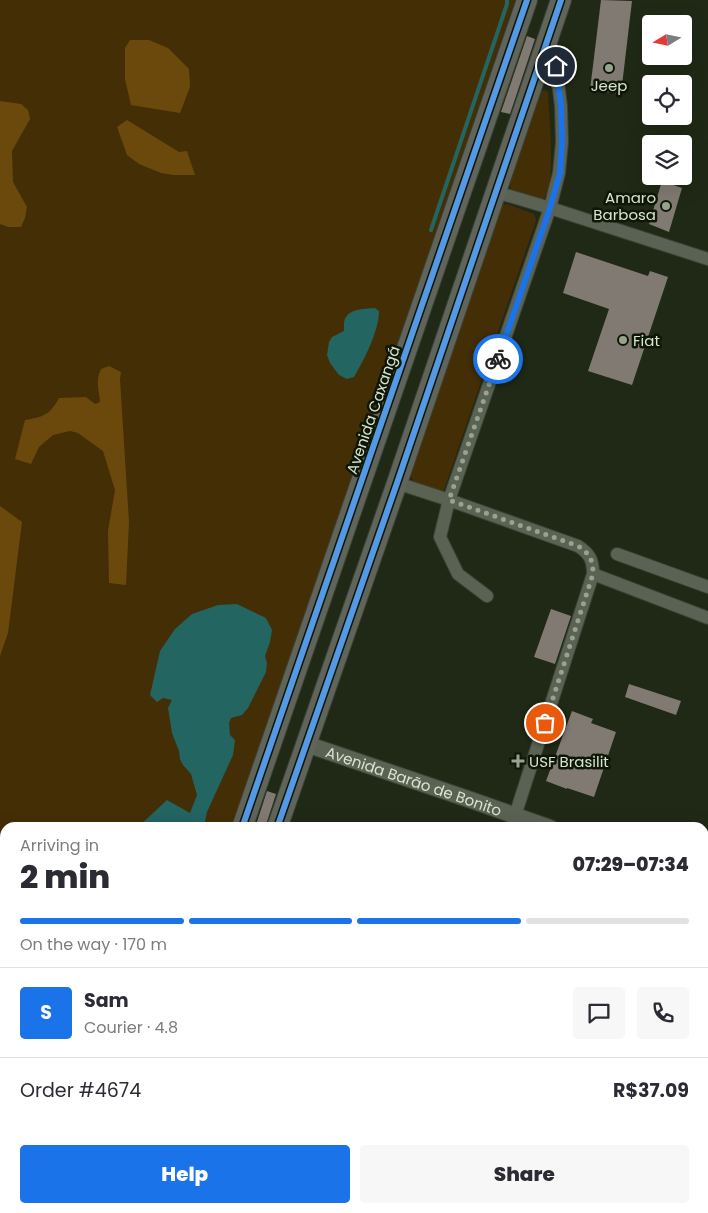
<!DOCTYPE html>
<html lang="en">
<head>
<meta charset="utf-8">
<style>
	body { margin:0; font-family:Poppins,sans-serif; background:#f7f7f7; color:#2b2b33; height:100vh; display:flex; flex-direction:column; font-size:19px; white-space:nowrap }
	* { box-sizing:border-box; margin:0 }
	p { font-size:16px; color:#7c7c81 }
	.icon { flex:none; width:28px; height:28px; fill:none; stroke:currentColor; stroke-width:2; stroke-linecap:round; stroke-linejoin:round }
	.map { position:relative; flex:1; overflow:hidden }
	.details { position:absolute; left:0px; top:822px; width:709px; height:391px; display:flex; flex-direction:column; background:#fff; border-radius:15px 15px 0 0; box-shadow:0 5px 20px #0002 }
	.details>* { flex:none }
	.needle { width:32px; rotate:260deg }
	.tools { position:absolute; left:642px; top:15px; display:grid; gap:10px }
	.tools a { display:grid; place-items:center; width:50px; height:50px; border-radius:5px; background:#fff; box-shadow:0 5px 20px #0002; font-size:25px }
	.pin { position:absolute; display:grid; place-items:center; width:42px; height:42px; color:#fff; margin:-21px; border:2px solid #fff; border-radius:50%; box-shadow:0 1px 5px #0007 }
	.courier { position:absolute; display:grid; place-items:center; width:50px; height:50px; margin:-25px; border:4px solid #1a73e8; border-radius:50%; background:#fff; color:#222; box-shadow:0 1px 6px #0007 }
	.overview em { font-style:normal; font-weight:800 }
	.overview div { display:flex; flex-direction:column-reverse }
	.overview { display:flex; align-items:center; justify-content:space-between; height:85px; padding:0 20px }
	h1 { font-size:32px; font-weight:800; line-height:38px }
	.bar { display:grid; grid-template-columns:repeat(4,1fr); gap:8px 5px; align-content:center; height:60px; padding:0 20px }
	.bar i { height:6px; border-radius:4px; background:#e1e1e2 }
	.bar .active { background:#1a73e8 }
	.bar p { grid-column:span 4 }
	.line { display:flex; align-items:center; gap:12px; padding:0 20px; border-top:1px solid #e1e1e2 }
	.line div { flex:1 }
	.round { display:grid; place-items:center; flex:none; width:52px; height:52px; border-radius:5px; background:#f7f7f7 }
	.action { display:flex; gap:10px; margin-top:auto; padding:10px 20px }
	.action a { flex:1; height:58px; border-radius:5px; background:#1a73e8; color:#fff; font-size:20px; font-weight:800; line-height:58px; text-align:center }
	.action a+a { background:#f7f7f7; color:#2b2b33 }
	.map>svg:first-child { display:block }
</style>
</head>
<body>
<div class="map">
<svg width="708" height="1213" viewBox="0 0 708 1213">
	<rect width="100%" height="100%" fill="#1f2915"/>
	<g fill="#442e05">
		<path d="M0 0H515L314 588 233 827 5 828V1209H102L100 1213H0Z"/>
		<path d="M545 90 548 92V93C549 115 556 181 545 197 543 199 541 200 538 201L511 191 510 182 540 93 542 91Z"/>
		<path d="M507 204 534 214 536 219 535 224 443 493 414 483 410 473 501 208 503 205Z"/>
	</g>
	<g fill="#6b490c">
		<path d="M130 40H149L168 48 189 69 190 87 180 113 131 105 125 79V48Z"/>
		<path d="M0 101 21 104 28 110 30 119 12 151 13 182 27 207 25 218 21 227H8L0 224Z"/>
		<path d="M127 120 179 152 187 151 195 175H173L161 173 139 164 127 155 117 127Z"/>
		<path d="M109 366 121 372 120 379 129 522 126 585 109 583 108 531 115 490 103 451 78 433 70 431 53 435 39 447 31 464 15 459 25 420C43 417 50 415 59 398L86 397 95 404 100 402C99 389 95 382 101 369Z"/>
		<path d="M0 506 22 522 8 633 0 656Z"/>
	</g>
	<g fill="#236561">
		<path d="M375 308 379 311C379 331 364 360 354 377L347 379 339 375 330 363 327 355 329 342 332 337 344 331C344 328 344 325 344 323 346 308 364 309 375 308Z"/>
		<path d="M237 604 266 618 272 630 270 642 265 656 267 663 266 672 248 708 242 715 231 718 229 723 230 735 235 740 233 755 207 812 204 827H138L167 800 190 813 197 795 191 774 183 765 180 759 179 751 172 733 168 708 172 700 163 698 157 702 150 695 160 651 175 629 192 614 218 605Z"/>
	</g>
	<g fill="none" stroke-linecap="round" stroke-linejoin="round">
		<path stroke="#236561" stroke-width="4" d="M431 230 507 4V0"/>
	</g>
	<g fill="#807a72">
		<path d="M601 0 632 1 621 94 590 90Z"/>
		<path d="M527 36 535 39 510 114 501 112Z"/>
		<path d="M662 181 682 188 669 232 649 224Z"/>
		<path d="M576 252 648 276 650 271 668 277 632 385 588 371 609 309 563 293Z"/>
		<path d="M551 609 571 616 555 664 534 657Z"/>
		<path d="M629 684 681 701 676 715 625 697Z"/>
		<path d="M572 711 593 719 591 723 616 732 594 797 567 788V789L546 781Z"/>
		<path d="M267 791 276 794 265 828H255Z"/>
	</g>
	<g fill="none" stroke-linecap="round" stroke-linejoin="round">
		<g stroke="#3b4434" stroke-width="14">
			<g id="minor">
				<path d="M496 192 550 208 708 259"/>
				<path d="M397 483 449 500 578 546C590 554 593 560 593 574L511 828"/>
				<path d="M617 554 708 587"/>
				<path d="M593 574 708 618"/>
				<path d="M487 596 458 574 440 537 449 500 550 208 559 173 562 142 561 106 556 66 549 38"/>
				<path d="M704 859 708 846"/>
				<path d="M704 994H708"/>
				<path d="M704 1196 708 1198"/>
				<path d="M488 1209 493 1213"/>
				<path d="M207 1213 209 1209"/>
				<path d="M580 1213 581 1209"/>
			</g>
		</g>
		<g stroke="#3b4434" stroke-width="18">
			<g id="tertiary">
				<path id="s1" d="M306 744 471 800 550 828"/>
				<path d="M704 880 708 881"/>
			</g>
		</g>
		<g stroke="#3b4434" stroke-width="22">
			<g id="primary">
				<path d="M242 828 527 0"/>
				<path d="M277 828 397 483 561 0"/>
				<path d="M109 1213 111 1209"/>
				<path d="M145 1213 146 1209"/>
			</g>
		</g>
		<use href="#minor" stroke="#5a6254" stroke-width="12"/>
		<use href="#tertiary" stroke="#5a6254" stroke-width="16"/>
		<use href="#primary" stroke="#60645b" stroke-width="20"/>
		<g stroke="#0e1607" stroke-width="9">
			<g id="cycleway">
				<path d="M242 828 527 0"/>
				<path d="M277 828 397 483 561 0"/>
			</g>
		</g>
		<use href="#cycleway" stroke="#5399e6" stroke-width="6"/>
	</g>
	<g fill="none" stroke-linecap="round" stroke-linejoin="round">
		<path stroke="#97a38d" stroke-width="5" stroke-dasharray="0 9" d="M498 359 449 500 578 546C590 554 593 560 593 574L545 723"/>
		<path stroke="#1a73e8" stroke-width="6" d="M498 359 550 208 560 173 562 142 561 106 556 66"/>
	</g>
	<g fill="#97a38d" stroke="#0e1607" stroke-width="2">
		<circle cx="609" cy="68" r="5"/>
		<circle cx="666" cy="206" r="5"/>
		<circle cx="623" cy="340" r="5"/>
		<path d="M515.5 753.5h5v5h5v5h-5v5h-5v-5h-5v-5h5z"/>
	</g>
	<g text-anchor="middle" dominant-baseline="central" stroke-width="5" stroke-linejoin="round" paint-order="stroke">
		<g font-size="15" fill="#d7e4ce" stroke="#0e1607" text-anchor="start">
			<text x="609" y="85" text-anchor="middle">Jeep</text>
			<text x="656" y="197" text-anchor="end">Amaro<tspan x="656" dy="17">Barbosa</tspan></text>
			<text x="633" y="340">Fiat</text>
			<text x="529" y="761">USF Brasilit</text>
		</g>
		<g font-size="15" fill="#d7e4ce" stroke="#0e1607">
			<text transform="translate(373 410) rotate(-71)">Avenida Caxangá</text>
			<text stroke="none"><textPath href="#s1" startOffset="114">Avenida Barão de Bonito</textPath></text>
		</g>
	</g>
</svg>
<div class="tools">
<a><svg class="needle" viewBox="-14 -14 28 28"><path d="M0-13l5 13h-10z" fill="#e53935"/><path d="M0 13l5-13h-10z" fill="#7c7c81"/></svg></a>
<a><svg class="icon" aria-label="locate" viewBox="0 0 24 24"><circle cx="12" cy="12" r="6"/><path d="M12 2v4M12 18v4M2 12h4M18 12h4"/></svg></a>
<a><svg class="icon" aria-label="layers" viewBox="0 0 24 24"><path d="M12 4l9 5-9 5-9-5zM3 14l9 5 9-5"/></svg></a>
</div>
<div class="pin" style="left:545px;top:723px;background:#ea580c"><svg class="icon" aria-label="bag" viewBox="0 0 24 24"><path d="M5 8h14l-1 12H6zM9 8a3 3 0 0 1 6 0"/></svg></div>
<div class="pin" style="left:556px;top:66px;background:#1f2937"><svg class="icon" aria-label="home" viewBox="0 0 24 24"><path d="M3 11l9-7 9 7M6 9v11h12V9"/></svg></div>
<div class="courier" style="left:498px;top:359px"><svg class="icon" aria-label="bike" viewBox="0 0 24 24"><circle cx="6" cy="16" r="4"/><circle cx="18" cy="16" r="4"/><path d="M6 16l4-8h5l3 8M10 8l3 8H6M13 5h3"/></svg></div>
<section class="details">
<div class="overview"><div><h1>2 min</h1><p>Arriving in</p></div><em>07:29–07:34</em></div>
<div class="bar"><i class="active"></i><i class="active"></i><i class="active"></i><i></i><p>On the way · 170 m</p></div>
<div class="line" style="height:90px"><b class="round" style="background:#1a73e8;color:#fff">S</b><div><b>Sam</b><p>Courier · 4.8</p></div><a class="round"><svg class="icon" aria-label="chat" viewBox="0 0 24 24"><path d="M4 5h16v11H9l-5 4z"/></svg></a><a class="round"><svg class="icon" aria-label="phone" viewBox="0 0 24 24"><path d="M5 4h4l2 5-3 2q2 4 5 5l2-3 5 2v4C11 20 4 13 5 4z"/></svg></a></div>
<div class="line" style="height:65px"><div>Order #4674</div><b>R$37.09</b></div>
<div class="action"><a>Help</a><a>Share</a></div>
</section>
</div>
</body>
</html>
